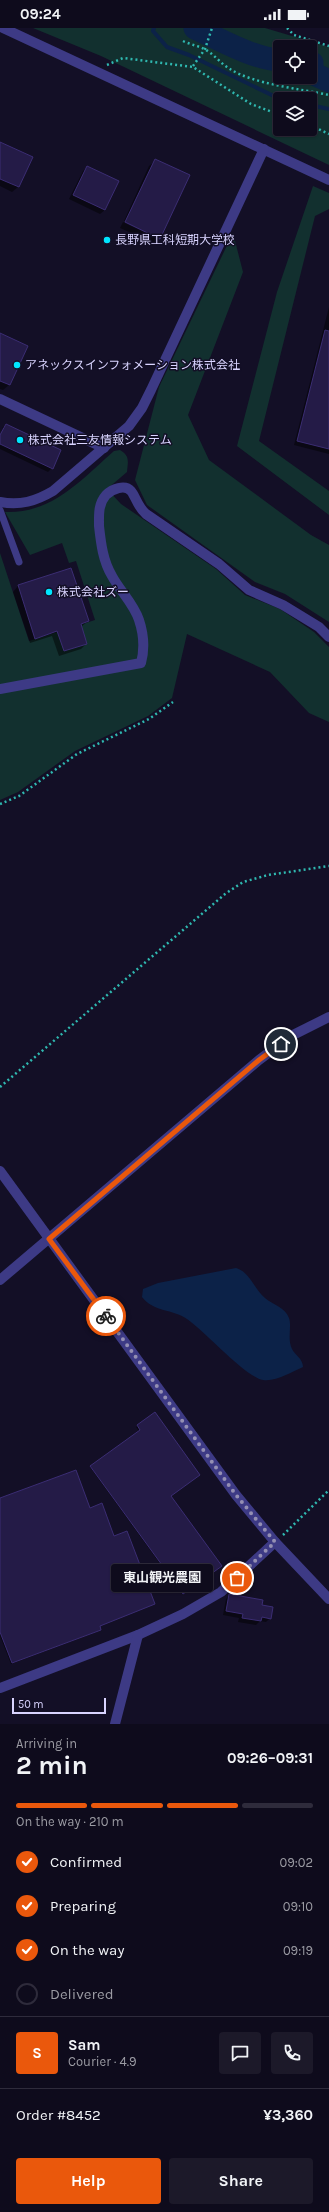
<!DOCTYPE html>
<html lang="en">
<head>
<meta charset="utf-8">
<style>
	body { margin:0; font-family:Karla,"Noto Sans JP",sans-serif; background:#1c1929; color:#f1f3f6; height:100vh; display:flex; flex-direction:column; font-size:15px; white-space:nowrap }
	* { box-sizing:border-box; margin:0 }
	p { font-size:13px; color:#9b9ba3 }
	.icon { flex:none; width:22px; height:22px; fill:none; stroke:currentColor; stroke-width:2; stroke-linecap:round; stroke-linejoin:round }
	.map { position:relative; height:1696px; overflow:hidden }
	.side { display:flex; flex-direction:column; background:#0e0b1c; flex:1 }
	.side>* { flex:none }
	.tools { position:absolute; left:273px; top:12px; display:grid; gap:8px }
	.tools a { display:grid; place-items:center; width:44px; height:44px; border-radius:4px; background:#0e0b1c; box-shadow:0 1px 3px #0004,0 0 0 1px #2e2b3b; font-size:20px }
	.scale { position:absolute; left:12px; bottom:10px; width:94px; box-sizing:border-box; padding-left:4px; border:2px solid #d9d4ff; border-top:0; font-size:11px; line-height:14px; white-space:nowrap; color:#d9d4ff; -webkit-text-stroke:3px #130f26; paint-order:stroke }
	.pin { position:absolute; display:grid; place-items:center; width:34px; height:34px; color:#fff; margin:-17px; border:2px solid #fff; border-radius:50%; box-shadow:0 1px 4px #0007 }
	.courier { position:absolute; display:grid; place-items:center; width:40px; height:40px; margin:-20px; border:3px solid #ea580c; border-radius:50%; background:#fff; color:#222; box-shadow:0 1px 5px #0007 }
	.bubble { position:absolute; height:28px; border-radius:4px; background:#0e0b1c; box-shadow:0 1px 3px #0004,0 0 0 1px #2e2b3b; font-size:13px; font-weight:700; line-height:28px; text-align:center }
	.headline em { font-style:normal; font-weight:700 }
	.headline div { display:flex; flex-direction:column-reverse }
	.headline { display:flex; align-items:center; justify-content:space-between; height:68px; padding:0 16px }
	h1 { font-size:26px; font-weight:700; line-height:30px }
	.bar { display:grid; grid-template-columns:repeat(4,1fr); gap:6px 4px; align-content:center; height:48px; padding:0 16px }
	.bar i { height:5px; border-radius:3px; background:#2e2b3b }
	.bar .current { background:#ea580c }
	.bar p { grid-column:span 4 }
	.line { display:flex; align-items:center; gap:10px; padding:0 16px; border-top:1px solid #2e2b3b }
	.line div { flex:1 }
	.round { display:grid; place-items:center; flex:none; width:42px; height:42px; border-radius:4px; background:#1c1929 }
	ol { padding:0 16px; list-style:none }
	li { display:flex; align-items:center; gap:12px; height:44px }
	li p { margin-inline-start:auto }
	li .icon { padding:4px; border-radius:50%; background:#ea580c; color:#fff; stroke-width:4 }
	li:last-child { color:#9b9ba3 }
	li i { width:22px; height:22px; border:2px solid #2e2b3b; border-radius:50% }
	.button { display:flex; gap:8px; margin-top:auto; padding:8px 16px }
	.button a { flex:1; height:46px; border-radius:4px; background:#ea580c; color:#fff; font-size:16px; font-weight:700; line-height:46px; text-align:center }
	.button a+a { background:#1c1929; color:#f1f3f6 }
	.status { display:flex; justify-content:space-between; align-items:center; height:28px; padding:0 20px; background:#0e0b1c; direction:ltr }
	.status svg { height:11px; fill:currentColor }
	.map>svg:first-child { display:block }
</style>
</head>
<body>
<div class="status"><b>09:24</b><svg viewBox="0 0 49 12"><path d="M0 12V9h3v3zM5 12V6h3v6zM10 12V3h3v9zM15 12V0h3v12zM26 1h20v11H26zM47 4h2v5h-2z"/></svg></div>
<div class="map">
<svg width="329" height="1696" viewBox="0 0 329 1696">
	<rect width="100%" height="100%" fill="#130f26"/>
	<g fill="#12302f" fill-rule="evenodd">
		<path d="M33 0H265L329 19V137L101 28ZM280 19H310V49H280ZM280 71H310V101H280Z"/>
		<path d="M313 158 329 165V181L315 188 259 413 329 463V487L237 418 277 264Z"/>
		<path d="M233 205 243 244 188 387 209 432 311 507 329 517V594L285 566 255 554 147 477 135 452 159 359Z"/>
		<path d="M120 422C130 428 128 433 127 444L107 461 121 476 216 541 245 567 280 581 314 604 329 619V694L309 685 270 644 187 606 172 670 148 688 75 723 18 764 0 772V525L29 613 95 592 76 533 69 535 62 515 30 527 5 484C52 486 81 452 114 423Z"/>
	</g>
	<path fill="#0c2248" d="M236 1240C250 1244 254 1261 265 1270 273 1277 285 1279 289 1290 292 1299 287 1311 292 1321 295 1327 303 1331 303 1339 291 1344 276 1354 263 1352 244 1348 206 1304 187 1291 173 1281 153 1284 142 1269L143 1261 158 1255Z"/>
	<g fill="#0007">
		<path d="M0 115 31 130 18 159 12 164 0 158Z"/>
		<path d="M155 133 159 210 158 211V209L124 193 149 138Z"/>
		<path d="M87 139 118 153 105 182 100 186 69 171 83 143Z"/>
		<path d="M123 194 158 211 154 215 120 200Z"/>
		<path d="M329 279V426L294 417Z"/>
		<path d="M0 306 27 318 9 357 3 362 0 361Z"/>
		<path d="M6 397 52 440 48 444 0 421V410L4 400H2Z"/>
		<path d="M70 541 88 593 81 599 86 616 81 621 59 628 52 608 30 615 13 564 18 558Z"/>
		<path d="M155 1386 170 1468 220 1539 182 1566 90 1439 139 1403 136 1399Z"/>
		<path d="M0 1471 89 1481 113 1509 154 1576 99 1598V1603L11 1636 0 1608Z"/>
		<path d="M230 1567 261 1578 270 1590 266 1594 260 1593 256 1597 238 1594 239 1590 223 1587 226 1571Z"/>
	</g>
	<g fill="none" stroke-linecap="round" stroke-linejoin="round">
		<g stroke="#0c2248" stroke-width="4">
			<path d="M154 0 153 3 167 19 189 27 280 71"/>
			<path d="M310 77 329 81"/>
		</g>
		<g stroke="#0c2248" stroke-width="23">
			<path d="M195 0C219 11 254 31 280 32"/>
			<path d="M310 34 312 35V45L329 53"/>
		</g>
	</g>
	<g fill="#241b47" stroke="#3b2d73">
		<path d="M0 114 33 129 19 159 0 151Z"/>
		<path d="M155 131 190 147 160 211 125 194Z"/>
		<path d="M87 138 119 153 105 182 73 167Z"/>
		<path d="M325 302 329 303V421L297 413Z"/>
		<path d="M0 305 28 318 10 357 0 353Z"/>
		<path d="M6 396 61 422 53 441 0 416V407Z"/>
		<path d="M71 540 89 593 81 596 87 616 64 623 57 603 35 611 18 557Z"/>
		<path d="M155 1384 200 1447 171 1468 222 1538 183 1566 90 1438 140 1402 137 1397Z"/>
		<path d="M76 1442 90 1480 102 1475 114 1508 127 1503 155 1576 100 1598 101 1602 12 1635 0 1604V1470Z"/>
		<path d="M229 1566 263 1572 262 1577 273 1579 271 1591 262 1589 261 1593 242 1590 243 1586 226 1583Z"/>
	</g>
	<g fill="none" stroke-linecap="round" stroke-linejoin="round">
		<g stroke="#2fb8b0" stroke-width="2.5" stroke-dasharray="2 3" stroke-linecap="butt">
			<path d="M287 0 294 7 329 18"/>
			<path d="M183 13C191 17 200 18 206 22 215 27 221 36 230 41 253 56 301 61 329 67"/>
			<path d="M107 37 123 30 193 39 251 76 280 87"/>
			<path d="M193 38 205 21 212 0"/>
			<path d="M310 97 329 106"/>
			<path d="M0 776 19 768 77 726 149 691 173 674"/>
			<path d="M0 1059 225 866 243 854 268 847 329 838"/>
			<path d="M283 1507 329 1462"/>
		</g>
		<path stroke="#3d3a85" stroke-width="7" d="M0 482 19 534"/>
		<g stroke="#3d3a85" stroke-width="10">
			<path d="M0 371 104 420"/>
			<path d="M0 661 141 635C145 620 144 607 139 592 134 576 120 563 112 548 103 533 101 516 99 498 99 487 98 476 106 467 112 461 125 456 131 463 136 469 137 478 146 486L219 536 249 562 283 577 319 599 329 609"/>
			<path d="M0 1252 259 1032 291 1008 329 989"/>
			<path d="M0 1660 138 1607 183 1586 221 1564 275 1514"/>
			<path d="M115 1696 138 1607"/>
		</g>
		<g stroke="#3d3a85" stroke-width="10">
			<path d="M3 0 329 152"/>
			<path d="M0 474C20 478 36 473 53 463L129 398 142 380 151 362 264 121"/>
			<path d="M0 1143 236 1467 275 1514 329 1571"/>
		</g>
	</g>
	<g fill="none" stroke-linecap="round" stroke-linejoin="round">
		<path stroke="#948fb3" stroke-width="4" stroke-dasharray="0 7.2" d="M106 1288 236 1467 275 1514 237 1550"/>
		<path stroke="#ea580c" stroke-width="5" d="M106 1288 49 1211 259 1032 281 1016"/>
	</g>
	<g fill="#00e5ff" stroke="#130f26" stroke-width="1.5">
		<circle cx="107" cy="212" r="4"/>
		<circle cx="17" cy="337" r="4"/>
		<circle cx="20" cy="412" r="4"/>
		<circle cx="49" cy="564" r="4"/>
	</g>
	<g text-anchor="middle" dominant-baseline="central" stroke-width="3" stroke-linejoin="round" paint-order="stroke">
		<g font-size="12" fill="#d9d4ff" stroke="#130f26" text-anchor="start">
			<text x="115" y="212">長野県工科短期大学校</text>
			<text x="25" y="337">アネックスインフォメーション株式会社</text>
			<text x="28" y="412">株式会社三友情報システム</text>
			<text x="57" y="564">株式会社ズー</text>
		</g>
	</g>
</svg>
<div class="tools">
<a><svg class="icon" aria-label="locate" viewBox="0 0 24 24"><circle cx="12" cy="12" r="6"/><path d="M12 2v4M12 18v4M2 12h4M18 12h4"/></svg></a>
<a><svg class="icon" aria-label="layers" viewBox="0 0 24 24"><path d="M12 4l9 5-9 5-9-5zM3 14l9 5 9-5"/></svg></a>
</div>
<div class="scale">50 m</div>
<div class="pin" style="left:237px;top:1550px;background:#ea580c"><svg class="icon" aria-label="bag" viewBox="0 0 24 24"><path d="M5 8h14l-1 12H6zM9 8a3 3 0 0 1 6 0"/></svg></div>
<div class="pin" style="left:281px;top:1016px;background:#1f2937"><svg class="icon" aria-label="home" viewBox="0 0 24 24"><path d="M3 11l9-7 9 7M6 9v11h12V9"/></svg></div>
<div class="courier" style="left:106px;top:1288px"><svg class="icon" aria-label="bike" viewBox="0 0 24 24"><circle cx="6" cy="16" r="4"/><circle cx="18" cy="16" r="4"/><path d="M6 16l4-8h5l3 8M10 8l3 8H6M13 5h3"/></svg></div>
<div class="bubble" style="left:111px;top:1536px;width:102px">東山観光農園</div>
</div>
<section class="side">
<div class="headline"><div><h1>2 min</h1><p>Arriving in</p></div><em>09:26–09:31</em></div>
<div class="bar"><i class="current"></i><i class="current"></i><i class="current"></i><i></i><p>On the way · 210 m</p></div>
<ol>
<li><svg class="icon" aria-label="check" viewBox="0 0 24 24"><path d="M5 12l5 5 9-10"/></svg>Confirmed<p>09:02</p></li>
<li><svg class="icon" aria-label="check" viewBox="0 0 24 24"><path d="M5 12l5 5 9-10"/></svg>Preparing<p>09:10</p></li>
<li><svg class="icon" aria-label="check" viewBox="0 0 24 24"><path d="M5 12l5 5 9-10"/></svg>On the way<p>09:19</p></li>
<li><i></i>Delivered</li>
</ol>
<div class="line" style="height:72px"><b class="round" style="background:#ea580c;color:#fff">S</b><div><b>Sam</b><p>Courier · 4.9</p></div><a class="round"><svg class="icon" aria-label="chat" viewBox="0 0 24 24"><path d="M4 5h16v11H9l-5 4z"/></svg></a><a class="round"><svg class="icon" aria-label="phone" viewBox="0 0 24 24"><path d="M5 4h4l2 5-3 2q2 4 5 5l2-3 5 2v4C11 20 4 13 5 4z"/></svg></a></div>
<div class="line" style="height:52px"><div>Order #8452</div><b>¥3,360</b></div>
<div class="button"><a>Help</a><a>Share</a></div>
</section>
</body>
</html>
